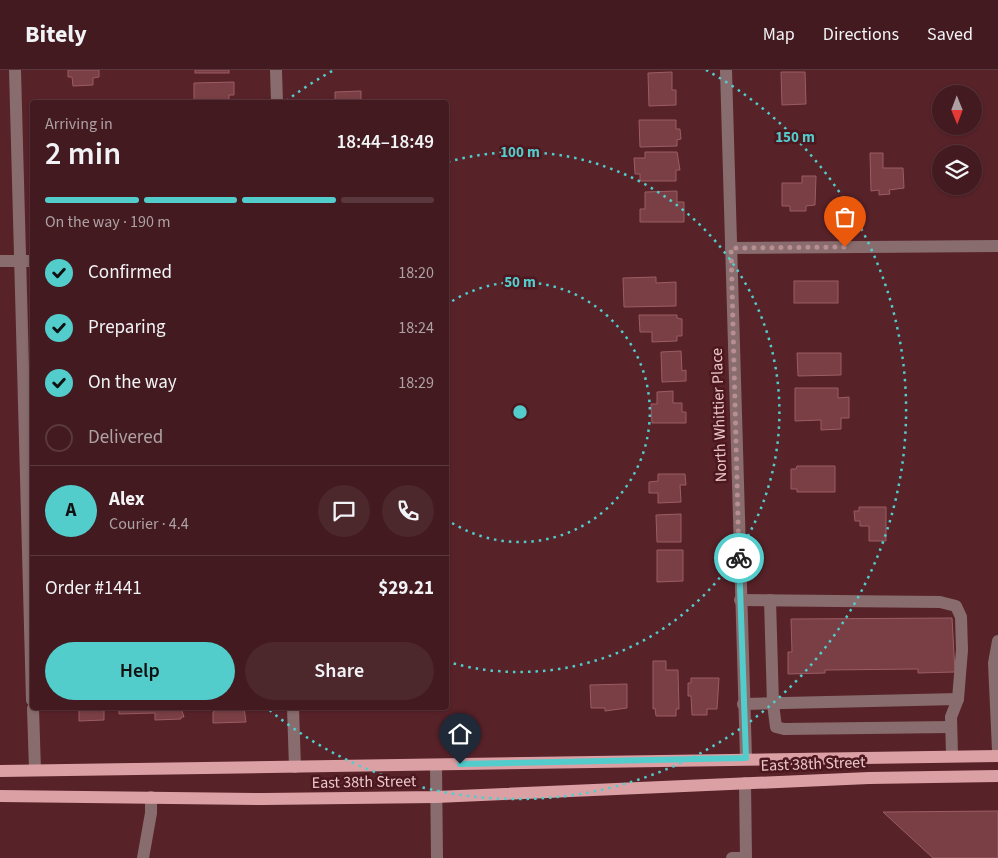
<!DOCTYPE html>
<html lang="en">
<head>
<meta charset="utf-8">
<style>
	body { margin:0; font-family:"Source Sans 3",sans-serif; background:#4c272c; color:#f1f3f6; height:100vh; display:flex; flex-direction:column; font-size:19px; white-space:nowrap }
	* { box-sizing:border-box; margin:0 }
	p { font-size:16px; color:#aea1a4 }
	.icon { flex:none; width:28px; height:28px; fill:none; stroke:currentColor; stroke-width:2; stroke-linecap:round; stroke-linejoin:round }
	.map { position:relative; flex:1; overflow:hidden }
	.sheet { position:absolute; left:30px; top:30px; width:419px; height:610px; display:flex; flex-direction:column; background:#421a1f; border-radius:5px; box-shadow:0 1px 4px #0004,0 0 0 1px #5a383d }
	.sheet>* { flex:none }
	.needle { width:32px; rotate:179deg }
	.tools { position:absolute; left:932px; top:15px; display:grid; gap:10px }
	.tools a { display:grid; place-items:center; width:50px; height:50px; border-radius:50%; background:#421a1f; box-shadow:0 1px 4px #0004,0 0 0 1px #5a383d; font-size:25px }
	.pin { position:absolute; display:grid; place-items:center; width:42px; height:42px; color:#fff; margin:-51px -21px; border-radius:50% 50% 50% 0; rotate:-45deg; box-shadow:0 0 5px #0007 }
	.pin .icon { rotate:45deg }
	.courier { position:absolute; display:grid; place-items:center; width:50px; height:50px; margin:-25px; border:4px solid #52cdcc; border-radius:50%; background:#fff; color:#222; box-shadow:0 1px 6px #0007 }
	.headline em { font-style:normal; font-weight:600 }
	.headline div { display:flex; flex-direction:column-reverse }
	.headline { display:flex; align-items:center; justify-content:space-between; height:85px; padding:0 15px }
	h1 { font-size:32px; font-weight:600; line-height:38px }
	.bar { display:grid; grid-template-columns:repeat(4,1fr); gap:8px 5px; align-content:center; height:60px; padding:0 15px }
	.bar i { height:6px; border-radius:4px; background:#5a383d }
	.bar .active { background:#52cdcc }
	.bar p { grid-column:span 4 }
	.line { display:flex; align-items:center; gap:12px; padding:0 15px; border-top:1px solid #5a383d }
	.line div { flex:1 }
	.round { display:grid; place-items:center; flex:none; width:52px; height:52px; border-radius:26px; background:#4c272c }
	ol { padding:0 15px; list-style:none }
	li { display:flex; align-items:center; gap:15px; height:55px }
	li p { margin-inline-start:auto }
	li .icon { padding:5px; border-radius:50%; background:#52cdcc; color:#111; stroke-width:4 }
	li:last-child { color:#aea1a4 }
	li i { width:28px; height:28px; border:2px solid #5a383d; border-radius:50% }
	.primary-button { display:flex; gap:10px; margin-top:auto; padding:10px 15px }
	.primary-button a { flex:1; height:58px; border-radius:30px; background:#52cdcc; color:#111; font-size:20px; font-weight:600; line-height:58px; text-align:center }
	.primary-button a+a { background:#4c272c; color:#f1f3f6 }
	header { display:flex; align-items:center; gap:30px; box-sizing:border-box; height:70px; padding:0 25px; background:#421a1f; border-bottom:1px solid #5a383d }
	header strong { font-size:24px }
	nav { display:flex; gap:28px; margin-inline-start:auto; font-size:18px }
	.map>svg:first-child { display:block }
</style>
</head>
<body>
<header>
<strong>Bitely</strong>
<nav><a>Map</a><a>Directions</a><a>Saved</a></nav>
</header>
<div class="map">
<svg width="998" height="788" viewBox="0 0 998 788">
	<rect width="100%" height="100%" fill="#582229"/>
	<g fill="#793f45" stroke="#9b5d63">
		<path d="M68 0H99V7L93 8V15L73 16 72 7H68Z"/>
		<rect x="195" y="0" width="34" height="3"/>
		<path d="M672 2V20H676V35L649 36 648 3Z"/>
		<path d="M781 2H805L806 34 782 35Z"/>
		<path d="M234 12V25H229V32H194V13Z"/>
		<path d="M361 21V30L335 32V22Z"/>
		<path d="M639 50H676V59H680L681 69 677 70V76L640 77Z"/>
		<path d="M645 82H677L680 100H676V111H640V104H635L634 88H645Z"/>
		<path d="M870 83H883V98H903L904 118 889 120 890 124 879 125V120L871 121Z"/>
		<path d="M802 106H816L815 135 806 136V141H790V136H782V113H802Z"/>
		<path d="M677 121V132H684V152H640V139H645V122Z"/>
		<path d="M656 207V213L676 212V236L624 237 623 208Z"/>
		<rect x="794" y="211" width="44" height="22"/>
		<path d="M639 245H677V248L682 249V266H677V271L652 272V262H640Z"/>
		<path d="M681 281 682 301 686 300V311L662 312 661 282Z"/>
		<path d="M797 283H841V305L798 306Z"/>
		<path d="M795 318H838V328L849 327V348H841V359L821 360V350L795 351Z"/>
		<path d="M673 321V333H682V342H686V353H652L651 334H657V322Z"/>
		<path d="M797 396H835V422H797V419H791V399H796Z"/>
		<path d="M658 404H685L686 415H680L681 432 658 433V423H649V412L658 411Z"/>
		<path d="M859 437H886V471H869V456H860V451H855L854 441H859Z"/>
		<path d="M681 444V472H657L656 445Z"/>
		<path d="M657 480H683V511L657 512Z"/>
		<path d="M952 548 955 602 918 603V599L825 600V603L788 604V582H792L791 549Z"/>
		<path d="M653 591H666V600H678L679 639H676V646H656L655 638 653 639Z"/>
		<path d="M691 608H719L717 639H707V645H692L691 626H688V613H691Z"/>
		<path d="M627 614V638L605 641V638H591L590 615Z"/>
		<path d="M79 638H104V650L79 651Z"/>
		<path d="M119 638H181L184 647H181V649L155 650V643L119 644Z"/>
		<path d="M215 638H244L246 652 213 653V642L215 641Z"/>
		<path d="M998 741V788H933L883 742Z"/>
	</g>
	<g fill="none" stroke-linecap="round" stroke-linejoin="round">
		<g stroke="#896c6e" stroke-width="12">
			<path d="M15 0 32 630"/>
			<path d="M276 0 277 32"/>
			<path d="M726 0 746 688"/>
			<path d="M731 178 998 176"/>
			<path d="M0 191H32"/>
			<path d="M740 530 940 532 956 536 961 547 962 580 958 629 951 647 952 685"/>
			<path d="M770 530 773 634 776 657 784 659 951 657"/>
			<path d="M998 571 994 593 998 680"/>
			<path d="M743 634 958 629"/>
			<path d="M33 638 35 700"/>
			<path d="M293 638 295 697"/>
			<path d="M436 696 437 788"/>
			<path d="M745 713 746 788"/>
			<path d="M143 788 151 743V727"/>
			<path d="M732 788H746"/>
		</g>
		<g stroke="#daa0a4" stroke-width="12">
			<path d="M0 701 998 686"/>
			<path d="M0 726 263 729 436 727 869 708 998 706"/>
		</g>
	</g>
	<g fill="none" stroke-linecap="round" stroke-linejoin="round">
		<path stroke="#b88e92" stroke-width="5" stroke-dasharray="0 9" d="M739 488 731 178 845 177"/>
		<path stroke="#52cdcc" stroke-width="6" d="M460 694 746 688 739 488"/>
	</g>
	<g fill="none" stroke="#52cdcc" stroke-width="2.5" stroke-dasharray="2.5 5">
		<path d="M446 235A130 130 0 1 1 446 449"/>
		<path d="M448 92A260 260 0 1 1 448 592"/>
		<path d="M286 31A389 389 0 0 1 334 0M706 0A389 389 0 1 1 267 638"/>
	</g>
	<g text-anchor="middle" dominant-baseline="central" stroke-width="5" stroke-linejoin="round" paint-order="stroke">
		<g font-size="16" fill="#ebc8ca" stroke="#4c171f">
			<text transform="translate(719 345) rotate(-92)">North Whittier Place</text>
			<text transform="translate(813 694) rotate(-2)">East 38th Street</text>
			<text transform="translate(364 712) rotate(-1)">East 38th Street</text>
		</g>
	</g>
	<circle cx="520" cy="342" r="8" fill="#52cdcc" stroke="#4c171f" stroke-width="2.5"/>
	<g font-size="15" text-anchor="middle" font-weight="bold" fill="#52cdcc" stroke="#4c171f" stroke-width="5" stroke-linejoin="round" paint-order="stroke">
		<text x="795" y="72">150 m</text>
		<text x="520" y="87">100 m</text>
		<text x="520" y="217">50 m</text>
	</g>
</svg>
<div class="tools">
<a><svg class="needle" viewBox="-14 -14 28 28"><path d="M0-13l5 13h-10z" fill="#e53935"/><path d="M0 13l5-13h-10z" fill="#aea1a4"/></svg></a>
<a><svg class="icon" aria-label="layers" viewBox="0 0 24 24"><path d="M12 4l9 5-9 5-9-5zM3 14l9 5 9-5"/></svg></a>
</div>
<div class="pin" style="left:845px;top:177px;background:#ea580c"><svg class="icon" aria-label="bag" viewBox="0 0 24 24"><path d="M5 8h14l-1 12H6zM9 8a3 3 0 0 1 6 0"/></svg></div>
<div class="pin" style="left:460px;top:694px;background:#1f2937"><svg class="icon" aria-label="home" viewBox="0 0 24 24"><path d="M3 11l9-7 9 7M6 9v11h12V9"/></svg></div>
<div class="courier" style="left:739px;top:488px"><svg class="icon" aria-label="bike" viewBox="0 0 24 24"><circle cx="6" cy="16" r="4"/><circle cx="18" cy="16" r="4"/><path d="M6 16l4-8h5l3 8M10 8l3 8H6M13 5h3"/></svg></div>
<section class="sheet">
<div class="headline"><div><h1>2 min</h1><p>Arriving in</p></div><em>18:44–18:49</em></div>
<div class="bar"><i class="active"></i><i class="active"></i><i class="active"></i><i></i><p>On the way · 190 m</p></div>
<ol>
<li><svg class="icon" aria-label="check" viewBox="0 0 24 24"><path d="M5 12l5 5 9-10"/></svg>Confirmed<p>18:20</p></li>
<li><svg class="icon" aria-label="check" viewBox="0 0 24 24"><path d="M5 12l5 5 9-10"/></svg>Preparing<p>18:24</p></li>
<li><svg class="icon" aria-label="check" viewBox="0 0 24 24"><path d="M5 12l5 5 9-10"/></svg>On the way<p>18:29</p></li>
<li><i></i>Delivered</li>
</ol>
<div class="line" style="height:90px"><b class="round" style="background:#52cdcc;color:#111">A</b><div><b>Alex</b><p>Courier · 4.4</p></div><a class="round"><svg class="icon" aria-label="chat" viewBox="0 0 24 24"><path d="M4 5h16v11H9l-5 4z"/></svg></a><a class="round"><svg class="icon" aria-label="phone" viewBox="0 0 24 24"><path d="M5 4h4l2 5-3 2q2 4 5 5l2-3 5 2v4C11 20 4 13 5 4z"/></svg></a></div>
<div class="line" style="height:65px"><div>Order #1441</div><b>$29.21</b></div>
<div class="primary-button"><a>Help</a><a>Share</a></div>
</section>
</div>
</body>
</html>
